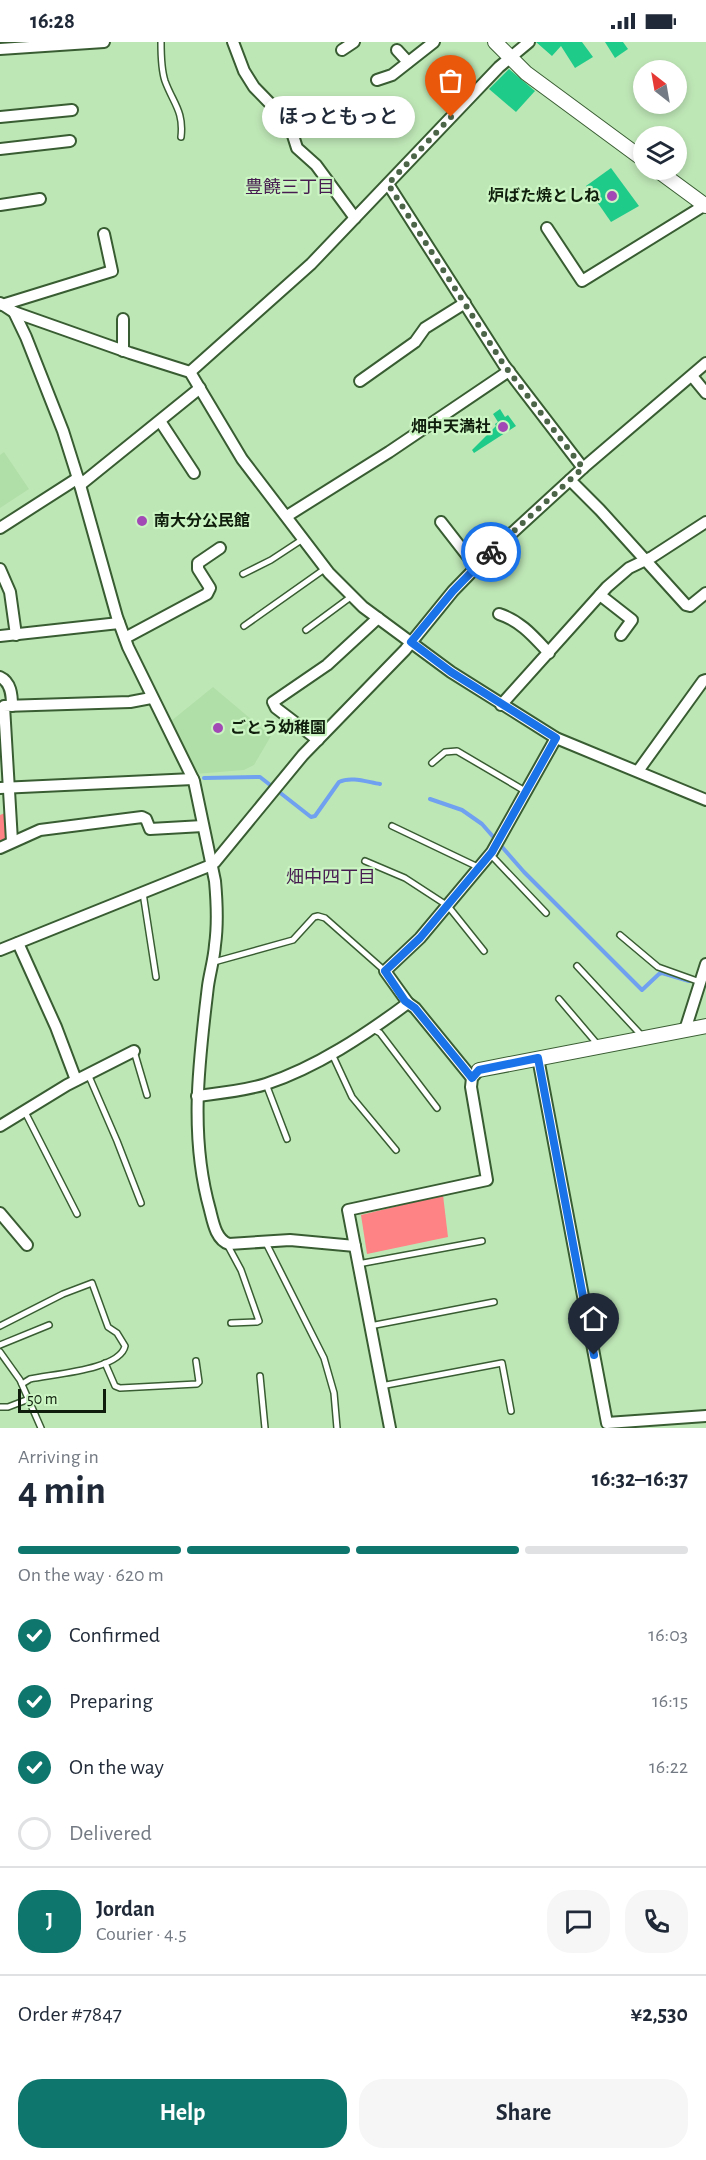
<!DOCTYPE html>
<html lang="en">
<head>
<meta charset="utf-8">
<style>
	body { margin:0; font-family:"Alegreya Sans","Noto Sans JP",sans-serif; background:#f6f6f7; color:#1f2937; height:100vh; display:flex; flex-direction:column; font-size:22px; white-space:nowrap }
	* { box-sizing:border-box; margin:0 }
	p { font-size:20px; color:#747a83 }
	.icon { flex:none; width:33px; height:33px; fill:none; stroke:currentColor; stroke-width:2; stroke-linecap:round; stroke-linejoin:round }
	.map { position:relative; height:1386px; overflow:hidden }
	.drawer { display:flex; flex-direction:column; background:#fff; flex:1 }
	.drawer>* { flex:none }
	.needle { width:39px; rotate:329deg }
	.tools { position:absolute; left:633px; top:18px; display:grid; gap:12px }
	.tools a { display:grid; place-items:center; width:54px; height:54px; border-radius:50%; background:#fff; box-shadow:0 3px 9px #0003; font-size:30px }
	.scale { position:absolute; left:18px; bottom:15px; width:88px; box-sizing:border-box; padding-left:6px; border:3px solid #0f1e0c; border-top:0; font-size:16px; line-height:21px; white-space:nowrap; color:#0f1e0c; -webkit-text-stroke:4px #cbf5c3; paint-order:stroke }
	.pin { position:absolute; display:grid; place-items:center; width:51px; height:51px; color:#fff; margin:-62px -26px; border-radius:50% 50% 50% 0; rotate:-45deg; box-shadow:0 0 6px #0007 }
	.pin .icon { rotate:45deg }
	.courier { position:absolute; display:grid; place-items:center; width:60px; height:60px; margin:-30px; border:4px solid #1a73e8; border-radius:50%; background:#fff; color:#222; box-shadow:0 2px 8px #0007 }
	.bubble { position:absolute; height:42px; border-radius:21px; background:#fff; box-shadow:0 3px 9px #0003; font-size:20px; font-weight:600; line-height:42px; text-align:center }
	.overview em { font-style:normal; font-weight:600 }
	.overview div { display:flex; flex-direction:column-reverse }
	.overview { display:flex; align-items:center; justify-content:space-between; height:102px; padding:0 18px }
	h1 { font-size:39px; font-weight:600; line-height:45px }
	.bar { display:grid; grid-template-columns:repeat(4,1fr); gap:9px 6px; align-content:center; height:72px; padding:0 18px }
	.bar i { height:8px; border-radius:4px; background:#e0e1e3 }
	.bar .on { background:#0f766e }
	.bar p { grid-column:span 4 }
	.line { display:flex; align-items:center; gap:15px; padding:0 18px; border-top:2px solid #e0e1e3 }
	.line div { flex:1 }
	.round { display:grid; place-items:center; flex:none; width:63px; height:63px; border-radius:24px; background:#f6f6f7 }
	ol { padding:0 18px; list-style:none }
	li { display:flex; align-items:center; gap:18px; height:66px }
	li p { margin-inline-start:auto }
	li .icon { padding:6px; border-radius:50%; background:#0f766e; color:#fff; stroke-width:4 }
	li:last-child { color:#747a83 }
	li i { width:33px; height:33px; border:3px solid #e0e1e3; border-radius:50% }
	.action { display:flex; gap:12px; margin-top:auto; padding:12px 18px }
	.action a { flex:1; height:69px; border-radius:24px; background:#0f766e; color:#fff; font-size:24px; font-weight:600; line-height:69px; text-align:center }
	.action a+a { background:#f6f6f7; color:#1f2937 }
	.status { display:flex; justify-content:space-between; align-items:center; height:42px; padding:0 30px; background:#fff; direction:ltr }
	.status svg { height:16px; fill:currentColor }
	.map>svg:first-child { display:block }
</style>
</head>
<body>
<div class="status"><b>16:28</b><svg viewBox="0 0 49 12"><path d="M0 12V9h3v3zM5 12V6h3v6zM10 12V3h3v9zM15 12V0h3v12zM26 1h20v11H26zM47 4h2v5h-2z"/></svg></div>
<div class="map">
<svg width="706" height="1386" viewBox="0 0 706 1386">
	<rect width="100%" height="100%" fill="#bee7b6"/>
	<g fill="#b1dfa8">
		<path d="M4 410 29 447 0 466V413Z"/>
		<path d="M213 645 271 694 254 723 244 728 195 732 171 679Z"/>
	</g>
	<g fill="#fd8385">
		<path d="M5 771 6 796 0 799V773Z"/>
		<path d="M443 1153 448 1195 367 1212 361 1173Z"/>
	</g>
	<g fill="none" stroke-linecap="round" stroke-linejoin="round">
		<g stroke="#70a0f0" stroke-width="4">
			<path d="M204 736 260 735 311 775 315 774 339 740C351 734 367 740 380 742"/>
			<path d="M430 757 462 768 482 782 524 830 642 948 659 932 662 931 689 939"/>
		</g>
	</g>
	<g fill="#1fcb89">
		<path d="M536 0H582L593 15 575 26 561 4 552 14Z"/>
		<path d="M605 0H623L628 7 615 16Z"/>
		<path d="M509 27 535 49 516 70 489 47Z"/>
		<path d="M611 126 639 164 611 180 586 144Z"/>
		<path d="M500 367 505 375 508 373 516 384 474 411 472 408 496 384 495 382 498 380 493 372Z"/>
	</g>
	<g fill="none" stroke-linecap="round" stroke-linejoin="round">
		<g stroke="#395d32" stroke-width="8">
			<g id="service">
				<path d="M161 0C161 13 161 27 165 39 173 61 184 69 181 95"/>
				<path d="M243 532 271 518 303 497"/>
				<path d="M244 584 326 526"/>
				<path d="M306 588 352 554"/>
				<path d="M432 721 445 710 457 709 525 749"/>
				<path d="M392 784 480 826"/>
				<path d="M490 812 546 871"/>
				<path d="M365 819 405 836 448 864 484 909"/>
				<path d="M143 851 156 935"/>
				<path d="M620 893 658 925 700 940"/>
				<path d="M214 920 293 898 314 875 318 874 325 876 385 929"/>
				<path d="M577 924 643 995"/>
				<path d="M559 957 599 1004"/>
				<path d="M373 987 380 991 437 1066"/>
				<path d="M134 1009 147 1053"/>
				<path d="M332 1012 352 1055 396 1108"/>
				<path d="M88 1032 117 1099 141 1161"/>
				<path d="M266 1042 287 1097"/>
				<path d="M25 1070 77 1172"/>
				<path d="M265 1199 324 1316 334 1351 337 1386"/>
				<path d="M227 1202 241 1228 259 1279 257 1280 231 1281"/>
				<path d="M358 1222 482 1199"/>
				<path d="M0 1284 63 1252 92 1241 108 1285 117 1291 125 1304C120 1328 52 1332 30 1337L22 1342"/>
				<path d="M370 1284 494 1260"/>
				<path d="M0 1303 49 1283"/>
				<path d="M0 1310 20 1338 41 1386"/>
				<path d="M105 1321 115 1344 120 1346 197 1342 199 1340 196 1319"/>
				<path d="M260 1334 265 1386"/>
				<path d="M381 1344 502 1321 511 1369"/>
				<path d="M0 1365H8L29 1357"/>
			</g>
		</g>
		<g stroke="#395d32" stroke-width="14">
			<g id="minor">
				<path d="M233 0 244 29 254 45 289 81 297 106 316 123 355 176"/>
				<path d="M0 7 104 0"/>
				<path d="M342 8 354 0"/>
				<path d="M397 8 408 20"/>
				<path d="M377 38 392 33 434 0"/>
				<path d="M0 75 72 68"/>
				<path d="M0 107 70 99"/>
				<path d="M388 142 504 323 583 426"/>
				<path d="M0 163 40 157"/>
				<path d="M547 186 582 239 705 163"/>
				<path d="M0 261 14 270 130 311 190 330 242 417 329 531 363 565 451 630 556 696 706 758"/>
				<path d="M2 263 112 229 104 192"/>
				<path d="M14 270 26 295 63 389 80 443 117 575 128 605 194 739 215 839C217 861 218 882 215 903 214 917 210 930 208 944 199 1019 189 1094 210 1168 213 1180 216 1198 229 1202L290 1198 355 1204"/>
				<path d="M123 277V309"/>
				<path d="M190 330 311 222 499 25 529 0"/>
				<path d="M692 334 706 351"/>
				<path d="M360 339 415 300 425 286 465 261"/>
				<path d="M160 379 194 431"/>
				<path d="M570 438 600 468 686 563 690 564 706 551"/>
				<path d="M80 443 200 346"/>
				<path d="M287 474 389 410 509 329"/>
				<path d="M441 480 476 525"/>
				<path d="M0 486 78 436"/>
				<path d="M0 527 10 550 16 593"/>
				<path d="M600 553 632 578 621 593"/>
				<path d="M499 572C521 579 534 595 549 611"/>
				<path d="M0 594 119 581"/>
				<path d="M125 596 207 552 210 546 198 527V521L220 506"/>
				<path d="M0 635C11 640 12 653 12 664"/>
				<path d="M501 663 607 545 629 526 652 515 706 480"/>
				<path d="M318 698 276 666 273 660 327 623 378 576"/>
				<path d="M638 729 703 639 706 638"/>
				<path d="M0 746 193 737"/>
				<path d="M12 799 4 664 130 660 151 656"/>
				<path d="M0 806 40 788 142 775 146 777 150 787 203 784"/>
				<path d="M18 901 56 985 76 1038"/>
				<path d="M0 908 209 824 215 820 303 713 405 608 453 549 488 513 583 426 706 321"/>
				<path d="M408 961 385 929 420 896 492 810 556 696"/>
				<path d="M685 988 706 922"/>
				<path d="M538 1016 607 1381 706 1374"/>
				<path d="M197 1054C220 1051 244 1049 266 1042 317 1025 365 993 408 961L415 966 472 1036"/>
				<path d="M0 1084 67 1043 134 1009"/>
				<path d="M0 1171 27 1203"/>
				<path d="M390 1386 348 1168 487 1138 471 1045 472 1036 479 1028"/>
			</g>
		</g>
		<g stroke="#395d32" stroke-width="16">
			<g id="tertiary">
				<path d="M495 0 526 31 644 118"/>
				<path d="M657 128 706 164"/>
				<path d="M479 1028 706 984"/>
			</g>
		</g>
		<use href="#service" stroke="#fff" stroke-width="5"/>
		<use href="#minor" stroke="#fff" stroke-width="10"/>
		<use href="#tertiary" stroke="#fff" stroke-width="14"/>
	</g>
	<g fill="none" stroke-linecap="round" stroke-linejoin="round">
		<path stroke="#4c6448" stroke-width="6" stroke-dasharray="0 10.8" d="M451 75 388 142 504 323 583 426 491 510"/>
		<path stroke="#1a73e8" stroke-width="8" d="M491 510 453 549 411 600 451 630 556 696 492 810 420 896 385 929 405 959 415 966 472 1036 479 1028 538 1016 594 1313"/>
	</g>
	<g fill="#a249b5" stroke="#cbf5c3" stroke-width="2">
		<circle cx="612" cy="154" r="6"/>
		<circle cx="503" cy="385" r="6"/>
		<circle cx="142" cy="479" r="6"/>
		<circle cx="218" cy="686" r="6"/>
	</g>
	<g text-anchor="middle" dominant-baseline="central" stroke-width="4.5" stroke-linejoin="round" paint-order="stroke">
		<g font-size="16" font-weight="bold" fill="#0f1e0c" stroke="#cbf5c3" text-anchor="end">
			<text x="600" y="154">炉ばた焼としね</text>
			<text x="491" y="385">畑中天満社</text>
			<text x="154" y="479" text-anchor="start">南大分公民館</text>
			<text x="230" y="686" text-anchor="start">ごとう幼稚園</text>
		</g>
		<g font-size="18" fill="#471c50" stroke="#cbf5c3">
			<text x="290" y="146">豊饒三丁目</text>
			<text x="331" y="836">畑中四丁目</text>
		</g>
	</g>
</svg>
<div class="tools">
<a><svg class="needle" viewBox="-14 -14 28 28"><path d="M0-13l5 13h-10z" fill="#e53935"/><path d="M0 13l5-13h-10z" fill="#747a83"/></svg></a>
<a><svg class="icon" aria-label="layers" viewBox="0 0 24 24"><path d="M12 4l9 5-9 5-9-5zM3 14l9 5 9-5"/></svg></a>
</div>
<div class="scale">50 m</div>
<div class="pin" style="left:451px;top:75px;background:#ea580c"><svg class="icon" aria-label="bag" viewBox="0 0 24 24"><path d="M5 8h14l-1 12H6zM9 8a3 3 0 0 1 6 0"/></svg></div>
<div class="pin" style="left:594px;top:1313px;background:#1f2937"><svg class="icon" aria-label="home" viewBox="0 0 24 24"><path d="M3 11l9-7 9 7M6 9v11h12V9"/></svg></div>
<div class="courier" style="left:491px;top:510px"><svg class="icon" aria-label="bike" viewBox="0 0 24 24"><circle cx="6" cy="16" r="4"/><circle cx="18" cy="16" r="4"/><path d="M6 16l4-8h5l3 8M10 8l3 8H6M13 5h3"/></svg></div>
<div class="bubble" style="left:262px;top:54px;width:153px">ほっともっと</div>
</div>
<section class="drawer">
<div class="overview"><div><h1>4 min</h1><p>Arriving in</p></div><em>16:32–16:37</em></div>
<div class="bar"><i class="on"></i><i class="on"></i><i class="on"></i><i></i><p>On the way · 620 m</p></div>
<ol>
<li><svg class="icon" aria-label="check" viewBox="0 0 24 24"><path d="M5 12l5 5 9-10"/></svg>Confirmed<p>16:03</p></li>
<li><svg class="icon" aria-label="check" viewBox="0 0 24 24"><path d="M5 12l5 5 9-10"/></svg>Preparing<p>16:15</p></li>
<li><svg class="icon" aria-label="check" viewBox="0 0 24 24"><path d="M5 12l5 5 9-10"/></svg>On the way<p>16:22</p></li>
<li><i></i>Delivered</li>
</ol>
<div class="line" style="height:108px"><b class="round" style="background:#0f766e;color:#fff">J</b><div><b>Jordan</b><p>Courier · 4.5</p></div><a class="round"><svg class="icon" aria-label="chat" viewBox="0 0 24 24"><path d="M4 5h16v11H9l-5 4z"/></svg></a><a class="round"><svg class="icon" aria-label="phone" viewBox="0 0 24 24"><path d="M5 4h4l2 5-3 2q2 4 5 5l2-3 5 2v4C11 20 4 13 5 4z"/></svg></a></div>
<div class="line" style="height:78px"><div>Order #7847</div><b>¥2,530</b></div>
<div class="action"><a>Help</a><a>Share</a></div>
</section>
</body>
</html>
